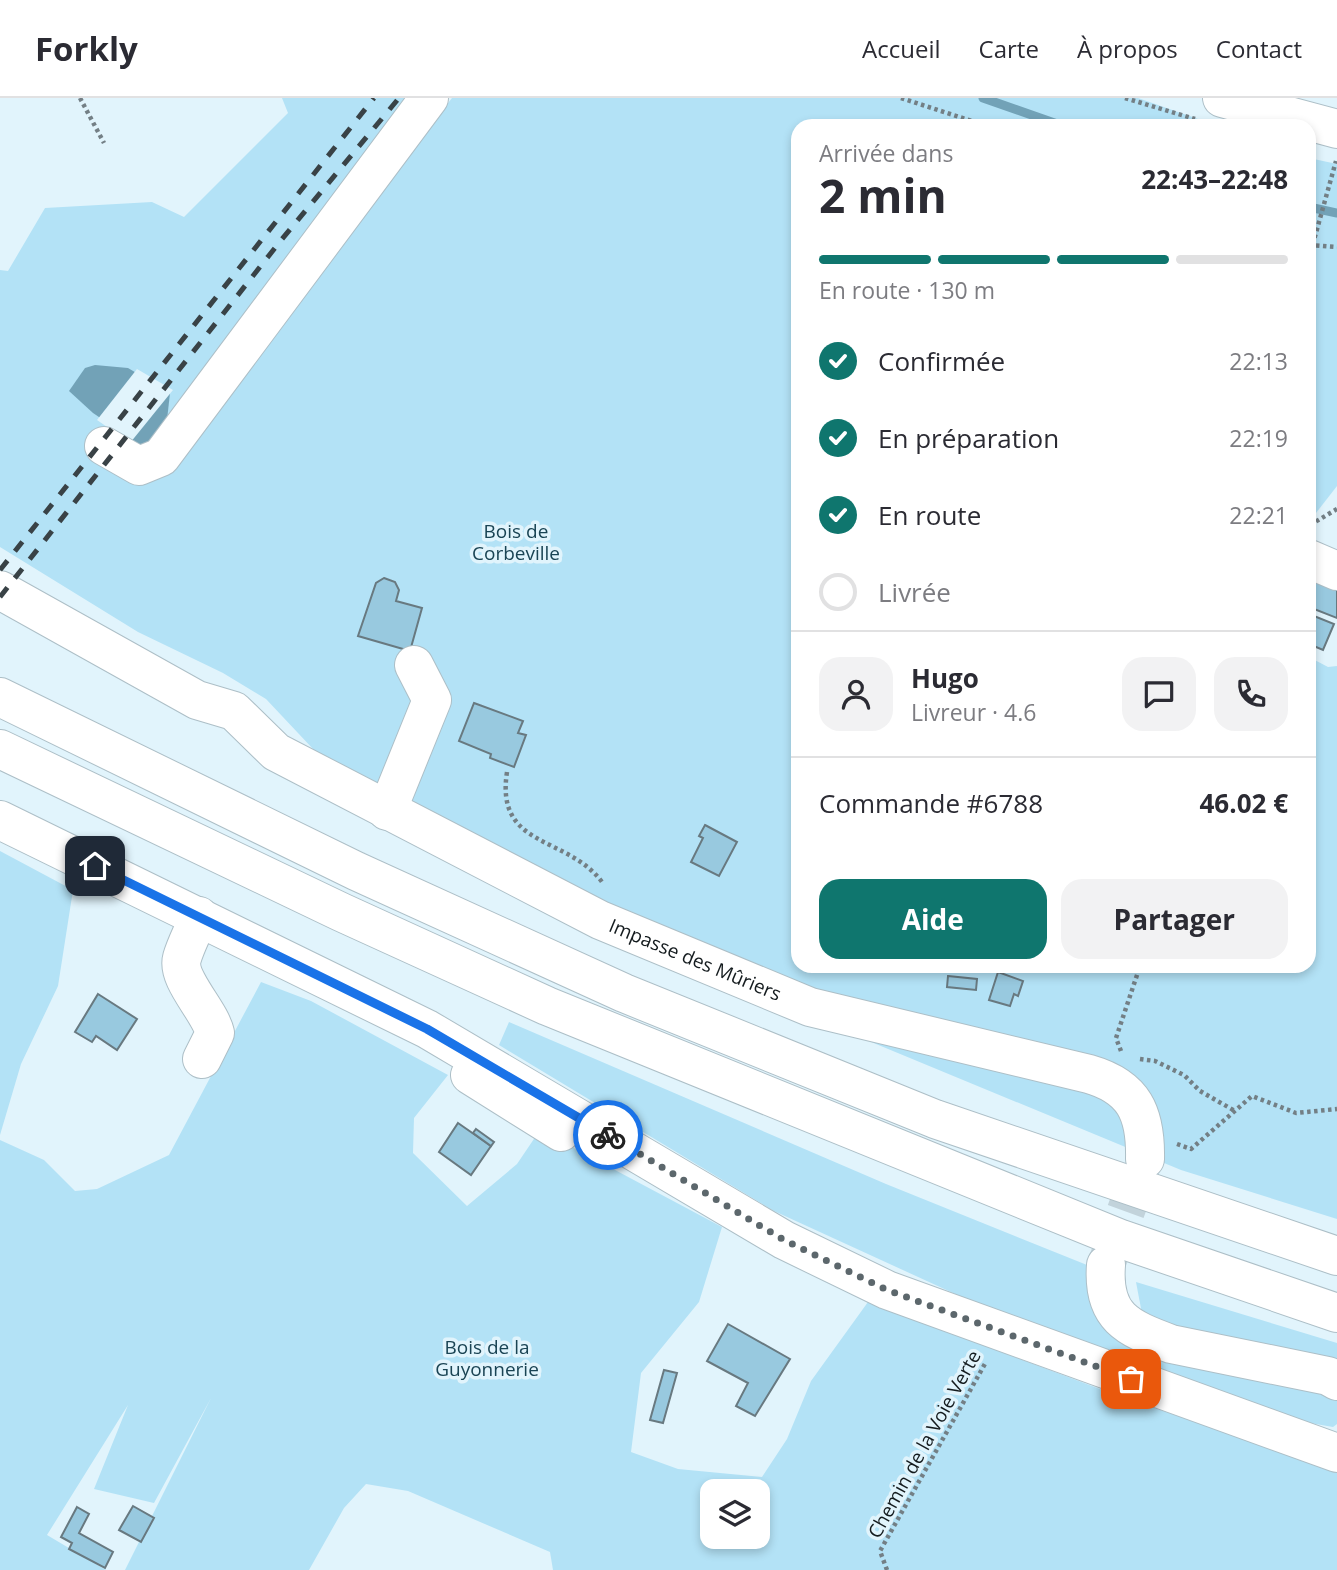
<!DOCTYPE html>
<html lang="fr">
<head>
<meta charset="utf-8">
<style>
	body { margin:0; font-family:"Open Sans",sans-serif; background:#f2f2f3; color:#2b2b33; height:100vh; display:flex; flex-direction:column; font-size:26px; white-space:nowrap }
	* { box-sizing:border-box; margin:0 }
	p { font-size:23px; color:#7c7c81 }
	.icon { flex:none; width:38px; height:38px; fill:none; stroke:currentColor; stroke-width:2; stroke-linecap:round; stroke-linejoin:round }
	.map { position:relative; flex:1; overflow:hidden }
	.panel { position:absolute; left:791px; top:21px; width:525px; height:854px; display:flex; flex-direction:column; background:#fff; border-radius:21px; box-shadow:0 4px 10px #0003 }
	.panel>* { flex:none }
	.tools { position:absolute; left:700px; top:1381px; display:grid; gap:14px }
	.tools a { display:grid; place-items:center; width:70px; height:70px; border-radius:14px; background:#fff; box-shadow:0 4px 10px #0003; font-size:35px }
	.pin { position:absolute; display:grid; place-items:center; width:60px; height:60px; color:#fff; margin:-30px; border-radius:14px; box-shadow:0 4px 10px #0006 }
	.courier { position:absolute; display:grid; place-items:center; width:70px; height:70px; margin:-35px; border:5px solid #1a73e8; border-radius:50%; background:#fff; color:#222; box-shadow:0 2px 9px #0007 }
	.head em { font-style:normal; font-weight:700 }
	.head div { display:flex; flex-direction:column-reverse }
	.head { display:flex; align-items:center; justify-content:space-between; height:119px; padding:0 28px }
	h1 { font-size:46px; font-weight:700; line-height:52px }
	.bar { display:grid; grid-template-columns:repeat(4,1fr); gap:10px 7px; align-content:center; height:84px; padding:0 28px }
	.bar i { height:9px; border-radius:5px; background:#e1e1e2 }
	.bar .current { background:#0f766e }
	.bar p { grid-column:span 4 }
	.line { display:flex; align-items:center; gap:18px; padding:0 28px; border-top:2px solid #e1e1e2 }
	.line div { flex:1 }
	.round { display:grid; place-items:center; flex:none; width:74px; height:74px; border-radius:21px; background:#f2f2f3 }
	ol { padding:0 28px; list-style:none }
	li { display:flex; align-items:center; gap:21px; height:77px }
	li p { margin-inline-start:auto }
	li .icon { padding:7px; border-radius:50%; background:#0f766e; color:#fff; stroke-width:4 }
	li:last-child { color:#7c7c81 }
	li i { width:38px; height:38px; border:4px solid #e1e1e2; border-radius:50% }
	.action { display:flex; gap:14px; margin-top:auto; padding:14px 28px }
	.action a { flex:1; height:80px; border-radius:21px; background:#0f766e; color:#fff; font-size:28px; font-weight:700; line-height:80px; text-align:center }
	.action a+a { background:#f2f2f3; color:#2b2b33 }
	header { display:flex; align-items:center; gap:42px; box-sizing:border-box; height:98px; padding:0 35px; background:#fff; border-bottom:2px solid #e1e1e2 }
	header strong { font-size:33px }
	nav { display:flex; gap:38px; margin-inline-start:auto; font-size:24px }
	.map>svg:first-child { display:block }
</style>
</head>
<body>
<header>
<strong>Forkly</strong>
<nav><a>Accueil</a><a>Carte</a><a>À propos</a><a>Contact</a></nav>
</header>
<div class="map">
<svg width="1337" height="1472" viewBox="0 0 1337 1472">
	<rect width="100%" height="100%" fill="#e1f4fc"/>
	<g fill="#b3e2f6" fill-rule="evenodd">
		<path d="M282 0H426L136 376 387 84 452 0H1138L1218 28H798V868H1309V559L1328 569 1337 568V1121L1181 1072 610 836 330 669 266 601 223 575 138 534 0 449V172L8 173 45 110 152 104 184 119 288 15Z"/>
		<path d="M1309 60 1337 66V388L1309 424Z"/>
		<path d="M0 753 73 792 58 888 21 966 0 1037Z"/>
		<path d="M261 884 311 903 448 977 414 1020 413 1055 467 1108 517 1066 540 1032 722 1129 699 1204 641 1275 631 1354 678 1371 762 1379 787 1341 811 1283 868 1204 1116 1297 1337 1372V1472H553L550 1454 408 1393 366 1386 344 1410 309 1472H125L211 1300 154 1405 94 1391 128 1307 47 1437 106 1472H0V1042L44 1062 75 1093 97 1091 169 1057ZM712 1393H758V1438H712Z"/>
		<path d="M509 924 886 1086 1092 1169 1096 1211 1337 1301V1326L1333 1329 1310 1325 988 1211 774 1113 499 947Z"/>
		<path d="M1136 1184 1337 1245V1264L1143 1221Z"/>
	</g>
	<path fill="#72a2b7" d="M95 267 128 270 170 295 166 331 148 352 93 315 69 293 85 270Z"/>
	<path fill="#e1f4fc" d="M137 271 173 292 130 345 97 322Z"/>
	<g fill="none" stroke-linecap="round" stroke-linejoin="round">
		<g stroke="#72a2b7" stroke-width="9">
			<path d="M983 0 1063 28"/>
			<path d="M1309 109 1337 115"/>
		</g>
	</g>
	<g fill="#98c9df" stroke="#687980" stroke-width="2">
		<path d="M1309 471 1337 492V520L1309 509Z"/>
		<path d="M384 480 395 484 399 492 396 503 422 510 410 553 358 538 376 485Z"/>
		<path d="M1309 516 1334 526 1323 552 1309 546Z"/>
		<path d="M474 605 523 623 518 635 526 637 514 669 490 660 491 656 459 643Z"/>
		<path d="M705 727 737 744 719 778 691 764 703 740 699 738Z"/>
		<path d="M998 874 1023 883 1018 898 1014 896 1010 908 989 902Z"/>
		<path d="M948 878 977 881 976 892 947 889Z"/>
		<path d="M98 896 137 921 117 952 96 938 92 944 75 934Z"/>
		<path d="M458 1025 491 1048 471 1077 439 1054Z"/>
		<path d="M476 1031 494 1044 491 1048 473 1035Z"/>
		<path d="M728 1226 790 1261 755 1318 736 1308 748 1285 707 1263Z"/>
		<path d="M664 1272 677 1275 663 1325 650 1322Z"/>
		<path d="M133 1408 154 1420 141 1444 119 1432Z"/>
		<path d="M77 1409 89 1416 79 1435 113 1454 105 1470 69 1451 72 1445 61 1439Z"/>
	</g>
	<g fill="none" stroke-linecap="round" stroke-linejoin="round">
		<path stroke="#c2d3db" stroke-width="38" stroke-dasharray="38 19" stroke-linecap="butt" d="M1106 1167 1145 1061"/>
		<g stroke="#adbfc7" stroke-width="40">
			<g id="minor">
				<path d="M104 348 139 368 161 359 429 0"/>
				<path d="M1309 461 1337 473"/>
				<path id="s1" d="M0 492 197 602 234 613 276 654 600 822 810 909 1089 976C1134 989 1146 1015 1145 1061"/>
				<path d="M387 713 432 602 414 567"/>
				<path d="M199 818C194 832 186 846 182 860 176 881 210 913 215 935L202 961"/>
				<path d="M470 977 561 1034"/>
				<path d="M1106 1167C1102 1219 1127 1230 1171 1246L1328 1278 1337 1283"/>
			</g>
		</g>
		<g stroke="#adbfc7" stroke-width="40">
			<g id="major">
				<path d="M1222 0 1337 31"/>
				<path d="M0 722 427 931 784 1142 887 1192 1337 1355"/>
			</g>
		</g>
		<g stroke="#adbfc7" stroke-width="40">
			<g id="highway">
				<path d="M0 599 356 773 624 895 935 1021 1337 1158"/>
				<path d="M0 651 341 814 547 908 1121 1141 1337 1215"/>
			</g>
		</g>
		<g stroke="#737f85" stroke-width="4.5" stroke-dasharray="3.5 3.5" stroke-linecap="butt">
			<path d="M80 0 104 45"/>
			<path d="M901 0 987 28"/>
			<path d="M1125 0 1195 21"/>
			<path d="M1309 147 1337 149"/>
			<path d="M1309 160 1336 63"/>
			<path d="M1310 427 1337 411"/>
			<path d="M507 674C495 751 567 737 602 784"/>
			<path d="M1121 953 1116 940 1140 868"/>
			<path d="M1140 961 1155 963 1184 977 1200 993 1235 1013"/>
			<path d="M1177 1046 1191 1051 1252 998 1296 1015 1337 1011"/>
			<path d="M887 1472 880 1453 986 1264"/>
		</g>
		<use href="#minor" stroke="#fff" stroke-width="38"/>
		<use href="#major" stroke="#fff" stroke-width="38"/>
		<use href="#highway" stroke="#fff" stroke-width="38"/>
		<g stroke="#394246" stroke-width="5" stroke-dasharray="12 12" stroke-linecap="butt">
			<path d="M0 472 374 0"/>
			<path d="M0 499 282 141 399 0"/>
		</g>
	</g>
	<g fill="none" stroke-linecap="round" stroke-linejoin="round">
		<path stroke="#5c676c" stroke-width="7" stroke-dasharray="0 12.6" d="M608 1037 784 1142 887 1192 1131 1281"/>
		<path stroke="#1a73e8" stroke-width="9" d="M95 768 427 931 608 1037"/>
	</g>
	<g text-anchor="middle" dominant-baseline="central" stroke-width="7" stroke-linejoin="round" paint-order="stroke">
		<g font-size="19" fill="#1a4454" stroke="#e1f4fc">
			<text x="516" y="433">Bois de<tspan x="516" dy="22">Corbeville</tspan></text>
			<text x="487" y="1249">Bois de la<tspan x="487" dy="22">Guyonnerie</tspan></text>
		</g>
		<g font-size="19" fill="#141b1e" stroke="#e1f4fc">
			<text stroke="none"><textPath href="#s1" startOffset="791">Impasse des Mûriers</textPath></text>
			<text transform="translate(924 1346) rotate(-61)">Chemin de la Voie Verte</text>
		</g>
	</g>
</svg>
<div class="tools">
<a><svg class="icon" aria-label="layers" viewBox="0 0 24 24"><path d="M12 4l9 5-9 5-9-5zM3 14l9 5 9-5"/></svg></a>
</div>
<div class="pin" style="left:1131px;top:1281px;background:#ea580c"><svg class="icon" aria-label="bag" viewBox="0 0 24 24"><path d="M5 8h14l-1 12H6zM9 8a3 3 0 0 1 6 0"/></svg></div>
<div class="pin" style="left:95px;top:768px;background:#1f2937"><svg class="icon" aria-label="home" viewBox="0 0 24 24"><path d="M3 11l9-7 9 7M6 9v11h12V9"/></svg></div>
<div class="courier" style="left:608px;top:1037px"><svg class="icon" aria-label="bike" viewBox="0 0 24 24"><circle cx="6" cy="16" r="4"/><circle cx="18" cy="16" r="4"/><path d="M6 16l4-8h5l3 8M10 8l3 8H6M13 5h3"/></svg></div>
<section class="panel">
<div class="head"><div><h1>2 min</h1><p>Arrivée dans</p></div><em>22:43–22:48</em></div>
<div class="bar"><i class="current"></i><i class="current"></i><i class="current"></i><i></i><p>En route · 130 m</p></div>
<ol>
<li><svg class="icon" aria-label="check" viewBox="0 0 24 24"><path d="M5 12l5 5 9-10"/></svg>Confirmée<p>22:13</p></li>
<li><svg class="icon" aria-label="check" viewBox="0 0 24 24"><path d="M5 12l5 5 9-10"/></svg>En préparation<p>22:19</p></li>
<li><svg class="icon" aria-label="check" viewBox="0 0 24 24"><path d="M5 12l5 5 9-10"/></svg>En route<p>22:21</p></li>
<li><i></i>Livrée</li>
</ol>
<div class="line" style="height:126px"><a class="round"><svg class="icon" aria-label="person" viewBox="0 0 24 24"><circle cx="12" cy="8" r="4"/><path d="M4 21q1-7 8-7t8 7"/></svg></a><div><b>Hugo</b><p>Livreur · 4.6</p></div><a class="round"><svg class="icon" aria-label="chat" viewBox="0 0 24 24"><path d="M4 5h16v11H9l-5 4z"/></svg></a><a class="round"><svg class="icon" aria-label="phone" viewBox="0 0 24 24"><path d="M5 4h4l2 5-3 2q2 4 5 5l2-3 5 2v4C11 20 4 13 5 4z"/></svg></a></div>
<div class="line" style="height:91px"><div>Commande #6788</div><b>46.02 €</b></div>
<div class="action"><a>Aide</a><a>Partager</a></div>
</section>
</div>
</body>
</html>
